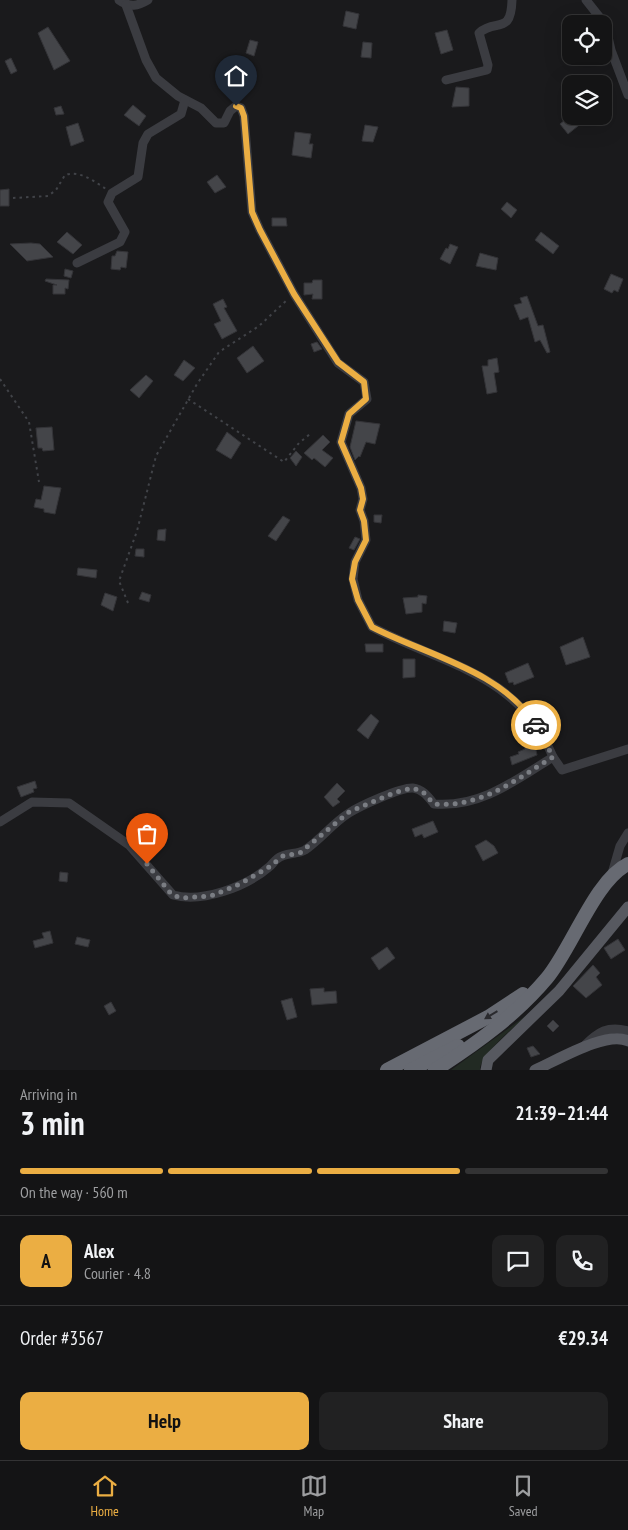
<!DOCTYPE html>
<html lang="en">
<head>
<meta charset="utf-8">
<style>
	body { margin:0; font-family:"PT Sans Narrow",sans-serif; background:#212122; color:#f1f3f6; height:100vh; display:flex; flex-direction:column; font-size:19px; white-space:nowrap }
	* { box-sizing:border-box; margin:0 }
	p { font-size:16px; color:#9d9ea0 }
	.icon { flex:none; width:28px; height:28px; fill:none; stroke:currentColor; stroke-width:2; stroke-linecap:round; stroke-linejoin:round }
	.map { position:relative; height:1070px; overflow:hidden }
	.side { display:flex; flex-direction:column; background:#141415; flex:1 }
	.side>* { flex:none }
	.tools { position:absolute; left:562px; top:15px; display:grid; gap:10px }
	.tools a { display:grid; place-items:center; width:50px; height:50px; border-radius:10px; background:#141415; box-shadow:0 5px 20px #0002,0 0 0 1px #333334; font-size:25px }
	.pin { position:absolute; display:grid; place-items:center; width:42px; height:42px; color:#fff; margin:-51px -21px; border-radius:50% 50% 50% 0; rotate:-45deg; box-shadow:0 0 5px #0007 }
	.pin .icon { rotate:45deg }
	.courier { position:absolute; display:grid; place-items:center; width:50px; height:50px; margin:-25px; border:4px solid #ebae43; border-radius:50%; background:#fff; color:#222; box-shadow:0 1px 6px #0007 }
	.overview em { font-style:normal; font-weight:800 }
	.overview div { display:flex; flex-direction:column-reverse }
	.overview { display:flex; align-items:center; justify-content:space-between; height:85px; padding:0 20px }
	h1 { font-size:32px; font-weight:800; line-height:38px }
	.bar { display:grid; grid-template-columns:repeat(4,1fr); gap:8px 5px; align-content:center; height:60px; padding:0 20px }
	.bar i { height:6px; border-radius:4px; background:#333334 }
	.bar .active { background:#ebae43 }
	.bar p { grid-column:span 4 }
	.line { display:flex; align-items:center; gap:12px; padding:0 20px; border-top:1px solid #333334 }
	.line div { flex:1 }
	.round { display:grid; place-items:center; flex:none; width:52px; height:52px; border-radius:10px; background:#212122 }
	.cta { display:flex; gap:10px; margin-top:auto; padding:10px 20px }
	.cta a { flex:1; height:58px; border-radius:10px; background:#ebae43; color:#111; font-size:20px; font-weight:800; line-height:58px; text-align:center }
	.cta a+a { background:#212122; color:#f1f3f6 }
	.dock { display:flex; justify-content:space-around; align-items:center; height:70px; border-top:1px solid #333334; background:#141415; font-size:14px; color:#9d9ea0 }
	.dock a { display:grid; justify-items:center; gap:2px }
	.dock .active { color:#ebae43 }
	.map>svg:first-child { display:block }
</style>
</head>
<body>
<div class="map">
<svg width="628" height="1070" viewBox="0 0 628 1070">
	<rect width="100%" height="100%" fill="#1a1a1c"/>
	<path fill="#222a23" d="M531 1012C519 1023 479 1055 480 1070H451Z"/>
	<g fill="#444549" stroke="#343438">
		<path d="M346 11 359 14 356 29 343 26Z"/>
		<path d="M48 27 70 61 54 70 38 33Z"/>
		<path d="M447 30 453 50 441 54 435 33Z"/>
		<path d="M250 40 258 42 254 56 246 53Z"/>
		<path d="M363 42 372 43 371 58 361 57Z"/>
		<path d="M11 58 17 71 11 74 5 61Z"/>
		<path d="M230 73 248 75 246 91 226 87Z"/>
		<path d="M456 87 469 88V106L452 107Z"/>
		<path d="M133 105 146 116 139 126 124 115Z"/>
		<path d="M61 106 64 114 56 115 54 108Z"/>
		<path d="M570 116H579L583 122 568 134 560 124Z"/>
		<path d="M78 123 84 141 71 146 66 127Z"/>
		<path d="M365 125 378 127 373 142 362 141Z"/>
		<path d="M295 132 311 134 309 144H313L311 158 292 155Z"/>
		<path d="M217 175 226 187 215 193 207 182Z"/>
		<path d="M9 189V206H0V190Z"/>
		<path d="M507 202 517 210 511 218 501 209Z"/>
		<path d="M272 218H286L287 226H272Z"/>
		<path d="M67 232 82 245 73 254 57 242Z"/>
		<path d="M541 232 559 246 553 254 535 240Z"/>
		<path d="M31 243 40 244 53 257 27 261 10 244Z"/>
		<path d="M450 244 458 247 450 264 440 259 446 248 448 249Z"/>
		<path d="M117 251 128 252 126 268 121 267 120 270 111 269 112 256H115Z"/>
		<path d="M480 253 498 258 496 270 476 266Z"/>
		<path d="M65 269 73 271 71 278 64 276Z"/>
		<path d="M611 274 623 279 618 292 614 290 612 293 604 289Z"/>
		<path d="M46 279 69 280 68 289 65 288V294H53V285H57L45 281Z"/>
		<path d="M313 280H322V299H312L313 294 304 295V283H312Z"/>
		<path d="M527 296 538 326 543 325 550 352 547 353 540 340 535 342 528 317 520 320 514 305 522 303 520 298Z"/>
		<path d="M223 299 227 307 224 308 237 331 222 339 214 324 221 321 213 304Z"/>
		<path d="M317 342 322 349 314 352 311 344Z"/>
		<path d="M253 346 264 361 247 373 237 358Z"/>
		<path d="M497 358 499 372 494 373 497 392 487 394 482 366H488V360Z"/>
		<path d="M184 360 195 368 183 381 174 375Z"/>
		<path d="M146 375 153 381 139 398 130 390Z"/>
		<path d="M356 421 380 424 375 444 366 442 360 457 359 456 355 460 350 447Z"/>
		<path d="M52 427 54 450 43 451 42 448H38L36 428Z"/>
		<path d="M227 432 241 443 231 459 216 450Z"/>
		<path d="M323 435 330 442 322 450 333 458 325 467 314 458 312 460 304 453Z"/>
		<path d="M296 451 302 457 296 466 290 458Z"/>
		<path d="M44 486 61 488 55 514 44 512V509L34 507 36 499 41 500Z"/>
		<path d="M374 515H382L381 523 374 522Z"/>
		<path d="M283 516 290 520 276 541 268 536Z"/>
		<path d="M166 529 165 541 157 540 158 530Z"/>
		<path d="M355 537 360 539 354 550 349 548Z"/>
		<path d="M136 549H144V557L135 556Z"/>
		<path d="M78 568 97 570 96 578 77 575Z"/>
		<path d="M142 592 151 595 149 602 139 599Z"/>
		<path d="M105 593 117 597 113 611 101 605Z"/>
		<path d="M418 595 427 596 426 604 422 603V612L406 614 403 598 418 597Z"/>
		<path d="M444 621 457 623 455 633 443 631Z"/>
		<path d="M583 637 590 657 566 665 560 647Z"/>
		<path d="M365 644H383V652H366Z"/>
		<path d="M403 659H415V677L403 678Z"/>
		<path d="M528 663 534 677 514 685 513 682 509 683 505 673Z"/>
		<path d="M371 714 379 721 368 739 357 730Z"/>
		<path d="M533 736 537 755 512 765 510 757 519 754 518 752 525 749 522 739Z"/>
		<path d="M35 781 37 788 33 789 34 792 21 797 17 787Z"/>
		<path d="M337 783 345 791 337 799 340 802 333 807 324 797Z"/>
		<path d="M433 821 438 832 424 838 422 834 415 837 412 829Z"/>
		<path d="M486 840 494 846 498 853 483 861 475 846Z"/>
		<path d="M60 872 68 873 67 882 59 881Z"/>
		<path d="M50 931 53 943 35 948 33 941 44 938 42 933Z"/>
		<path d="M77 937 90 940 88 947 75 944Z"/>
		<path d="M618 939 625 950 611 959 604 948Z"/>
		<path d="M387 947 395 958 379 970 371 958Z"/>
		<path d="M593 965 600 973 596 977 602 985 586 998 573 986Z"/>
		<path d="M324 988V992L336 991 337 1003 312 1005 310 989Z"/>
		<path d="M292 998 297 1017 287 1020 281 1001Z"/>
		<path d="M111 1002 116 1011 109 1015 104 1006Z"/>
		<path d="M553 1020 559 1026 553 1032 547 1026Z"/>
		<path d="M533 1046 540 1054 531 1057 527 1048Z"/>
	</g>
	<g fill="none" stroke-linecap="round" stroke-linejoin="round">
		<g stroke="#414348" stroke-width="2" stroke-dasharray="2.5 4" stroke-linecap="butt">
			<path d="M13 198 48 196 56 190 65 175C79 170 94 181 106 189"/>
			<path d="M0 379 29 422 39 482"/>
			<path d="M188 399 284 462 299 443 310 434"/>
			<path d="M128 603 119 581 137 531 156 456 197 384 219 352 259 326 288 299"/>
		</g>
		<g stroke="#3b3c41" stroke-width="9">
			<path d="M119 0C130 8 138 6 148 0"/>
			<path d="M586 0 605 24 611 50 628 95"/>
			<path d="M126 5 146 60 156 78 178 96 201 108 216 123H224L230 111 236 106 241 108 244 116 252 212 260 230 294 294 338 363 364 382 367 399 349 414 341 442 361 488 363 499 360 510 364 521 366 540 355 562 353 579 358 600 372 627C446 666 517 672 553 757"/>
			<path d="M446 80 487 70 488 65 479 33C496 18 511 36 512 0"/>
			<path d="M77 263 120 242 125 232 108 202 112 193 138 177 143 143 148 134 181 114 185 100"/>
			<path d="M0 822 32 802 69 803 129 845 173 895C202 903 246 887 269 867 272 865 274 861 277 859 285 852 297 855 305 850 321 839 333 823 349 813 360 806 401 787 413 788 423 789 429 798 434 804 480 808 516 780 553 757L562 770 628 749"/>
			<path d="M611 877 620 846 628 833"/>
			<path d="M584 1046C598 1032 608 1025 628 1031"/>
		</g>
		<g stroke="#575960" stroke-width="11">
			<path d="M486 1070 488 1060 559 991 628 907"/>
			<path d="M535 1070C556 1061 607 1030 628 1041"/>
		</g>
		<g stroke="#676a72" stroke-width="14">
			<path d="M387 1070 488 1017 523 994"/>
			<path d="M411 1070 458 1046"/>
			<path d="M435 1070C476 1044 516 1015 547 978 572 948 595 880 628 864"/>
		</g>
	</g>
	<defs><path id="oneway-solid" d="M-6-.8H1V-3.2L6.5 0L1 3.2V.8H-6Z" transform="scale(1.25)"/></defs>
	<use fill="#2a2a2e" href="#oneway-solid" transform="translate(491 1015) rotate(149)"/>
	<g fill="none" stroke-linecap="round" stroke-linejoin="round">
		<path stroke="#7a7d83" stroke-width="5" stroke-dasharray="0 9" d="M147 864 172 895 182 898 211 896 240 884 269 867 283 856 300 853 349 812 396 792 413 788 423 792 434 804C481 808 515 780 553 757L536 725"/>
		<path stroke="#ebae43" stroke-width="6" d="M236 106 241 108 244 116 252 212 260 230 294 294 338 362 364 382 366 399 349 414 341 442 361 488 363 499 360 510 364 521 366 540 355 562 352 579 358 600 372 627C426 655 501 670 536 725"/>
	</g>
</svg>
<div class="tools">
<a><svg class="icon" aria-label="locate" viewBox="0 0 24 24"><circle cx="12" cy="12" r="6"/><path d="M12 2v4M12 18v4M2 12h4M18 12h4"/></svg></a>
<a><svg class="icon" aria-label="layers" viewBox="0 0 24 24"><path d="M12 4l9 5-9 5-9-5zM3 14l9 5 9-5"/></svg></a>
</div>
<div class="pin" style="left:147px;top:864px;background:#ea580c"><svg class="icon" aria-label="bag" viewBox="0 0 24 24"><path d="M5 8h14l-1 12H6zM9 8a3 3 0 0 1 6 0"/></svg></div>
<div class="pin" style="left:236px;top:106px;background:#1f2937"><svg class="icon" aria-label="home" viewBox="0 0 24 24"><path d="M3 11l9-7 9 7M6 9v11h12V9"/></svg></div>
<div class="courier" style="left:536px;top:725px"><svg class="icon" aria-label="car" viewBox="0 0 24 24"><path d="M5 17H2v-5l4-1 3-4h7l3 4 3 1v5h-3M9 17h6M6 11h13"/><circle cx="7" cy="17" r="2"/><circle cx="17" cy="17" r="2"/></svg></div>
</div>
<section class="side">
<div class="overview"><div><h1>3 min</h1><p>Arriving in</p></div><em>21:39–21:44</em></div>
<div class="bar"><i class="active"></i><i class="active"></i><i class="active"></i><i></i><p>On the way · 560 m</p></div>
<div class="line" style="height:90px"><b class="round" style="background:#ebae43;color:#111">A</b><div><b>Alex</b><p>Courier · 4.8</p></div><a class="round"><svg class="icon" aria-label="chat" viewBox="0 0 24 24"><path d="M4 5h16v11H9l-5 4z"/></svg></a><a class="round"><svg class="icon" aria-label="phone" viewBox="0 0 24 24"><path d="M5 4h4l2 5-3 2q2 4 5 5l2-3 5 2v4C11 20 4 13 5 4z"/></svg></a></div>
<div class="line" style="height:65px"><div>Order #3567</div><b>€29.34</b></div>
<div class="cta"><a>Help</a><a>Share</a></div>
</section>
<nav class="dock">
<a class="active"><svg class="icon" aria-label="home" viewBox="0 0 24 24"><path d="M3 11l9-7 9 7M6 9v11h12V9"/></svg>Home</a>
<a><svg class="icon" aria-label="map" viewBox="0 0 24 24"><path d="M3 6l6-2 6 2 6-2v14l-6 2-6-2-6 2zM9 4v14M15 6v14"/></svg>Map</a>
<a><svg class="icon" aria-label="saved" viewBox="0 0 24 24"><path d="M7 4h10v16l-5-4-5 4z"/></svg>Saved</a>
</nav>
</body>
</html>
